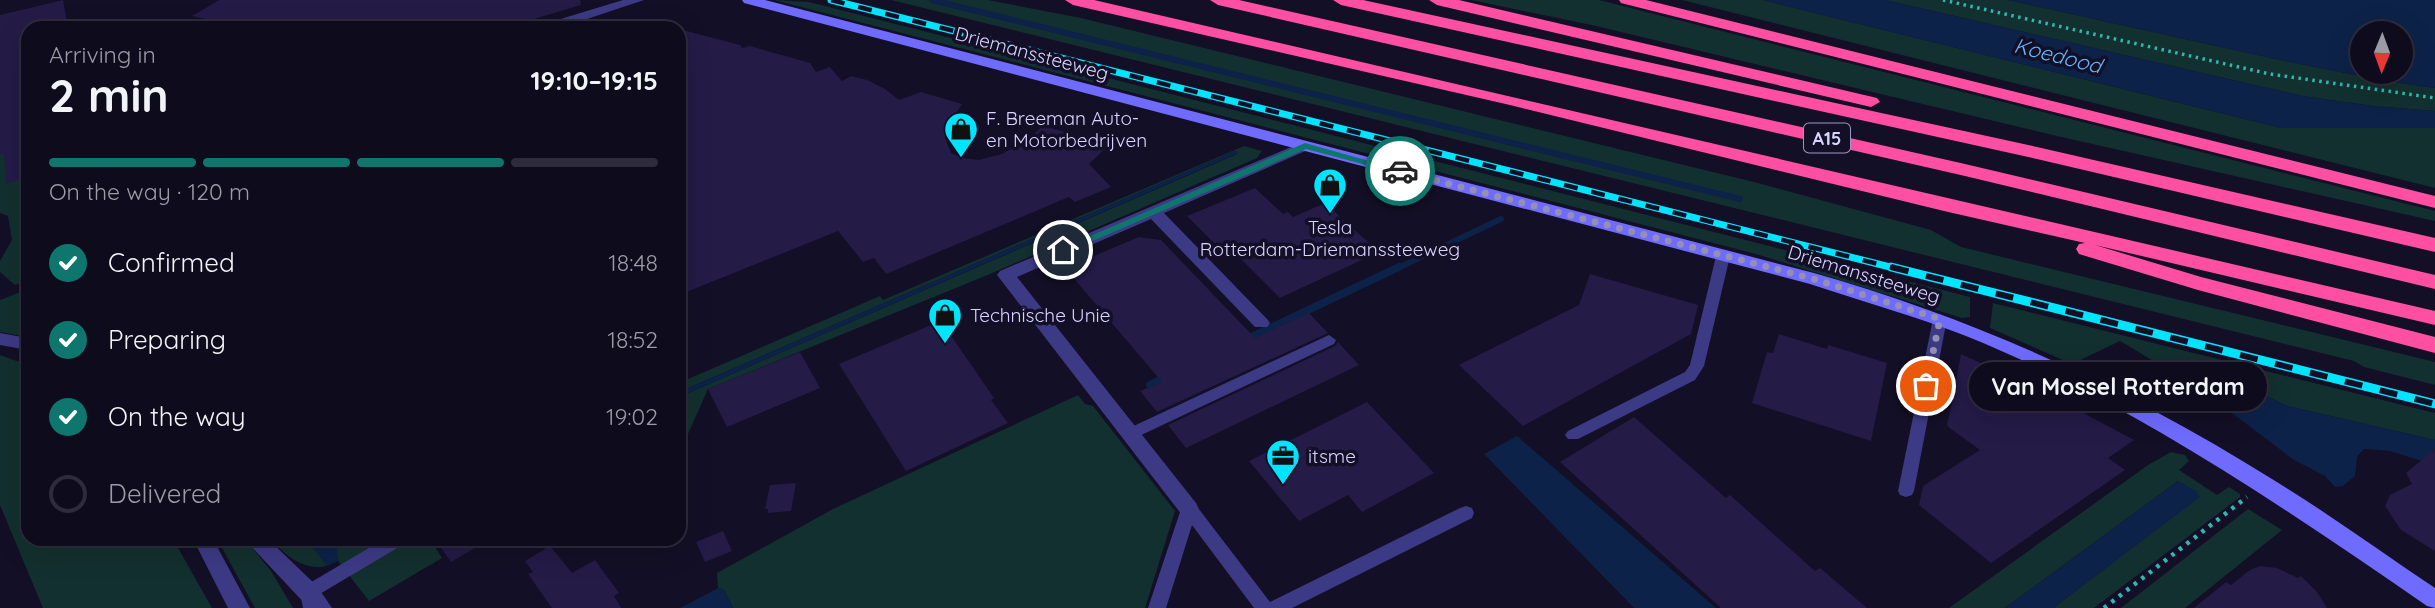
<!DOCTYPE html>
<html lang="en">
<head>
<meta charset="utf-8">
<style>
	body { margin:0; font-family:Quicksand,sans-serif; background:#171425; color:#f1f3f6; height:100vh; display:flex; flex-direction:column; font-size:26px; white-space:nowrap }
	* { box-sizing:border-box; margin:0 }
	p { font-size:23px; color:#9b9ba3 }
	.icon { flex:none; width:38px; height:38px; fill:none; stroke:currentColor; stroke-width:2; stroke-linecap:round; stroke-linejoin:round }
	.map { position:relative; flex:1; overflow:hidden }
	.sheet { position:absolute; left:21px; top:21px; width:665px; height:525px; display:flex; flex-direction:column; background:#0e0b1c; border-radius:21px; box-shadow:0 7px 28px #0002,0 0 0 2px #2e2b3b }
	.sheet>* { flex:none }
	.needle { width:46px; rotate:181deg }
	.tools { position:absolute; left:2350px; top:21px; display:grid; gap:14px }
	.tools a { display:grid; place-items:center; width:63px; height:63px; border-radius:50%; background:#0e0b1c; box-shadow:0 7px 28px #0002,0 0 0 2px #2e2b3b; font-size:35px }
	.pin { position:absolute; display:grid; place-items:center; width:60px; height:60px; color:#fff; margin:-30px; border:4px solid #fff; border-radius:50%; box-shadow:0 2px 7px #0007 }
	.courier { position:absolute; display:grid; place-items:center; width:70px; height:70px; margin:-35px; border:5px solid #0f766e; border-radius:50%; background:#fff; color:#222; box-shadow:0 2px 9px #0007 }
	.bubble { position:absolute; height:49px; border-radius:24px; background:#0e0b1c; box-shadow:0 7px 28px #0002,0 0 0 2px #2e2b3b; font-size:23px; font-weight:800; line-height:49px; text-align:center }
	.summary em { font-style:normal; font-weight:800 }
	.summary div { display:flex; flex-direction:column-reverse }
	.summary { display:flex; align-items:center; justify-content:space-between; height:119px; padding:0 28px }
	h1 { font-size:46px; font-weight:800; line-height:52px }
	.bar { display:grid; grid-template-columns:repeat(4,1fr); gap:10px 7px; align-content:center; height:84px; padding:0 28px }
	.bar i { height:9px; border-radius:5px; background:#2e2b3b }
	.bar .active { background:#0f766e }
	.bar p { grid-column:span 4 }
	ol { padding:0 28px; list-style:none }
	li { display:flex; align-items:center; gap:21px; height:77px }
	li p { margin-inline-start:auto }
	li .icon { padding:7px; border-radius:50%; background:#0f766e; color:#fff; stroke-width:4 }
	li:last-child { color:#9b9ba3 }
	li i { width:38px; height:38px; border:4px solid #2e2b3b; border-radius:50% }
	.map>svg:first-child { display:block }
</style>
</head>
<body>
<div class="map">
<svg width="2435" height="608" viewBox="0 0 2435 608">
	<rect width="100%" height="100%" fill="#130f26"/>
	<g fill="#12302f">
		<path d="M774 0 809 2 1970 297V317L1962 318 1756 254Z"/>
		<path d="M891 0H988L1081 18 1754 182 1931 230 1961 247 2435 362V385L2364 367 2354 361Z"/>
		<path d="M1471 0H1599L2435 211V221L2057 136 1596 26Z"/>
		<path d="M1682 0H1763L2281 128H2435V188Z"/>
		<path d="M1885 0H2008L2285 61 2386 81 2435 88V111L2373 106 2302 96Z"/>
		<path d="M28 121V281L15 285 0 272V261L12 240 8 216 0 213V129Z"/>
		<path d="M1244 146 1262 151 1257 158 990 274 708 389 679 454V397L1237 154 1235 151 679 392V383L880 296 883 300Z"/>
		<path d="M18 293 28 296V337L0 332V300Z"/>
		<path d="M1993 303 2435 413V440L2287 406 2252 389 2223 381 2206 382 2177 375 2120 341 2072 364 1990 328Z"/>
		<path d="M0 355 28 365V539H173L212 608H43L0 505Z"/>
		<path d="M1078 395 1085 404 1093 406 1175 511 1145 608H733L724 590 718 588 717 573 833 509Z"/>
		<path d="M2171 452 2185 455 2189 461 2179 470 2217 495 2229 487 2240 494V497L2094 608H2053L2199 497 2178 481 2005 608H1949L2148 465Z"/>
		<path d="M2248 509 2282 530 2185 608H2121Z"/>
		<path d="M217 539H245L271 571 293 608H255Z"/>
		<path d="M279 539H307L327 566C306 570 291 560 276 545Z"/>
		<path d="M365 539H430L442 558 369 601 338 561 336 548 350 540 355 545Z"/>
	</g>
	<g fill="#0c2248" fill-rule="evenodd">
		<path d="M1763 0H1885L2302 96 2373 106 2435 111V128H2281Z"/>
		<path d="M2008 0H2435V88L2386 81 2285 61ZM2362 33H2401V72H2362Z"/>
		<path d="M1235 151 1238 153 679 397V392Z"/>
		<path d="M2177 375 2206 382 2223 381 2252 389 2287 406 2435 440V448L2425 462 2390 451 2364 449 2357 457 2355 476 2343 486 2335 487 2325 476 2294 460 2232 413 2177 398Z"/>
		<path d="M1517 436 1716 608H1634L1484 454Z"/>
		<path d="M2178 481 2196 491 2200 497 2053 608H2005Z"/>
		<path d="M307 539H324L328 543 339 539 350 540 337 546 338 561 327 566Z"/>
		<path d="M718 588 724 590 733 608H680Z"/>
	</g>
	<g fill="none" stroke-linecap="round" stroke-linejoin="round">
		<g stroke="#0c2248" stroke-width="6">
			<path d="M932 0 1740 199"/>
			<path d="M0 126 28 117"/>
			<path d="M1396 269 1501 219"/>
		</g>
		<g stroke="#0c2248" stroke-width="8">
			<path d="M1245 340 1399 267"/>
			<path d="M1150 385 1168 376"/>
		</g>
	</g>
	<g fill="#241b47">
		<path d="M63 0 68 28H28V112L23 114 28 148V177L6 184 4 153 0 155V15Z"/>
		<path d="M219 0H580L581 5 504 28H244L192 16Z"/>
		<path d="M679 29 740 45 742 48 750 46 810 63 816 72 830 67 842 81 851 76 867 80 885 89 899 100 921 92 962 104 949 124 945 138 951 153 962 158 979 160 1002 154 1025 141 1043 126 1110 144 1089 164 1111 187 1075 202 1069 197 886 274 874 258 863 262 838 231 679 295Z"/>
		<path d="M1255 188 1283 214 1288 212 1293 217 1325 203 1379 252 1280 298 1231 249 1223 252 1187 216Z"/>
		<path d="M1139 237 1161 240 1255 338 1309 313 1328 333 1157 412 1140 391 1162 382 1065 268Z"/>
		<path d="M1590 274 1698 305 1691 334 1523 426 1459 365 1579 305Z"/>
		<path d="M936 323 943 324 994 398 991 400 1008 423 906 471 839 364Z"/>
		<path d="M1779 334 1827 349 1828 345 1887 363 1871 441 1752 403 1767 352 1773 353Z"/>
		<path d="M1338 342 1359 365 1186 448 1168 425 1335 346Z"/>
		<path d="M800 352 820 388 727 427 708 389Z"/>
		<path d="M1961 354 2038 389 2134 440 2108 458 2125 470 1991 563 1919 505 1923 486 1980 450 1947 426Z"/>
		<path d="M1367 402 1434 473 1362 512 1348 495 1299 521 1249 461Z"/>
		<path d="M1634 417 1726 498 1730 495 1815 571 1820 568 1867 608H1721L1560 462Z"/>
		<path d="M2435 449V551L2401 530 2385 506 2390 495 2412 484 2406 473Z"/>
		<path d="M796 483 791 511 768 513V509H765L770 485Z"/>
		<path d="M723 531 732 551 705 562 696 542Z"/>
		<path d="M435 539H490L451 562Z"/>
		<path d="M550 546 572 573 595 560 619 593 614 596 621 608H552L528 574 533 572 525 561Z"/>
		<path d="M2260 566 2277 568 2298 578 2301 576 2317 592 2327 608H2194L2226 582 2231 585 2250 570Z"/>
	</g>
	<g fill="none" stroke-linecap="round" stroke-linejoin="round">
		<path stroke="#2fb8b0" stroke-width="3.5" stroke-dasharray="2.5 4.5" stroke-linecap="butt" d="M1943 0 2270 74 2435 98"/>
		<path stroke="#2fb8b0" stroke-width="4.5" stroke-dasharray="3.5 6" stroke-linecap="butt" d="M2104 608 2247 497"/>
		<g fill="#3d3a85" fill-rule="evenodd">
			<path d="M1723 251 1730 256 1704 366 1695 380 1578 439H1568L1565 435 1568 431 1685 372 1690 365 1716 256Z"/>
			<path d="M1940 314 1947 319 1914 491 1912 495 1906 497 1900 495 1898 491 1933 319Z"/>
			<path d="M1329 335 1336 340 1334 344 1135 438H1125L1122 434 1125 430Z"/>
			<path d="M1189 502 1195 504 1270 602 1460 508 1466 506 1472 508 1474 513 1472 518 1292 608H1254L1192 525 1166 608H1148L1181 509 1183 504Z"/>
			<path d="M384 539H406L404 544 318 595 321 608H303L300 592 303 587Z"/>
		</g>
		<g fill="#3d3a85" fill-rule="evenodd">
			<path d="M623 0H644L560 28H539L541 25Z"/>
			<path d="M1305 141 1313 146 1310 149 1164 213 1267 319 1270 323 1267 327H1255L1151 219 1017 277 1196 503 1199 509 1196 515 1189 517 1182 515 997 275 1000 271Z"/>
			<path d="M0 333 28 338V350L0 345Z"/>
			<path d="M193 539H213L250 608H228Z"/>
			<path d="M244 539H268L317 586 332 608H309Z"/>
		</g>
		<path fill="#6f6bff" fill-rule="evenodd" d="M742 0H765L1814 273C1976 319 2129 389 2272 479 2328 513 2381 552 2435 588V608L2427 606C2280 505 2132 403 1966 336 1915 316 1861 301 1810 284L744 3Z"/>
		<g fill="#ff4fa3" fill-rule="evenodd">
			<path d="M1065 0H1094L2435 311V325L2095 245 2201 277 2435 337V353L2198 290 2079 254 2076 249 2079 244 2085 243 1944 211 1510 105 1073 5Z"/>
			<path d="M1210 0H1239L1965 164 2435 275V289L1965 176 1218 5Z"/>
			<path d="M1333 0H1363L2037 147 2435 238V252L2037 159 1341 5Z"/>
			<path d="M1429 0H1459L1877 98 1880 102 1871 107 1437 5Z"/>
			<path d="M1619 0H1646L2435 196V208L1621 3Z"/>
		</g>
		<g stroke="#00e5ff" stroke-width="7">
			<path id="rail-far1" d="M831 0 1898 269"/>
		</g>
		<g stroke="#00e5ff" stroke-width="9">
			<path id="rail" d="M1891 267 2435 404"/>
		</g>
		<use href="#rail-far1" stroke="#130f26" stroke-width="4.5" stroke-dasharray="14" stroke-linecap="butt"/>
		<use href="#rail" stroke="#130f26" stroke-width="6" stroke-dasharray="18" stroke-linecap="butt"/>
	</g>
	<path fill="#0f766e" d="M1305 143 1405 171 1400 174 1306 149 1067 252 1058 250Z"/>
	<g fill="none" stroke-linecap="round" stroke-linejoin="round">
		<path stroke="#948fb3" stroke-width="7" stroke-dasharray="0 12.6" d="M1400 171 1814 279 1940 319 1926 386"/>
	</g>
	<defs>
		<g id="shop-pin" transform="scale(1.75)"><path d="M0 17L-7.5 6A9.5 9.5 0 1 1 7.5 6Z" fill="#00e5ff" stroke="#130f26"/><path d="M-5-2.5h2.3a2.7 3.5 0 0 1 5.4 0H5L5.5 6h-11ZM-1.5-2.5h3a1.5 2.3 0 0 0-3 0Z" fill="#111"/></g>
		<g id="office-pin" transform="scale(1.75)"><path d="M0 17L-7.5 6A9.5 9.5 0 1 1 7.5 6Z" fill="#00e5ff" stroke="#130f26"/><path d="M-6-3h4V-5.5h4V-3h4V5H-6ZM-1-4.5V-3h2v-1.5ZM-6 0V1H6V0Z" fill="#111"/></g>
	</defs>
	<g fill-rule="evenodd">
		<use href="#shop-pin" x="961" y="129"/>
		<use href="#shop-pin" x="1330" y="185"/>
		<use href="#shop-pin" x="945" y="315"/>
		<use href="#office-pin" x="1283" y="456"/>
	</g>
	<g text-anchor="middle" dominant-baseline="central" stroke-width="7" stroke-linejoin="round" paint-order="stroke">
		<rect fill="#130f26" stroke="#9e99be" stroke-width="2" x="1804" y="123.5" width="46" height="29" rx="5"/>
		<g font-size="18" font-weight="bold" fill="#d9d4ff">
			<text x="1827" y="138">A15</text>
		</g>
		<g font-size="19" fill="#d9d4ff" stroke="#130f26">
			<text transform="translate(1032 53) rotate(15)">Driemanssteeweg</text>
			<text transform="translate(1864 274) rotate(17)">Driemanssteeweg</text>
		</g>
		<g font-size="19" fill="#d9d4ff" stroke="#130f26" text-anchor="start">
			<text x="986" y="118">F. Breeman Auto-<tspan x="986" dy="22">en Motorbedrijven</tspan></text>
			<text x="1330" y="227" text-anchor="middle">Tesla<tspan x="1330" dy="22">Rotterdam-Driemanssteeweg</tspan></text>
			<text x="970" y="315">Technische Unie</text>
			<text x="1308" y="456">itsme</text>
		</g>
		<g font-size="21" font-style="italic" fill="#62b6ff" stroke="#130f26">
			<text transform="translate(2058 55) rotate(14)">Koedood</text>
		</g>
	</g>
</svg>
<div class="tools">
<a><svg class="needle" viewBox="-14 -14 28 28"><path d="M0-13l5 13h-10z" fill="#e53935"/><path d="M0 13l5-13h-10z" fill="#9b9ba3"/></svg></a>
</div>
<div class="pin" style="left:1926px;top:386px;background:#ea580c"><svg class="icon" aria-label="bag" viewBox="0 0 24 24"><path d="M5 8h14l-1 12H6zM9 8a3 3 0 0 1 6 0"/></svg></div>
<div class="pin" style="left:1063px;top:250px;background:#1f2937"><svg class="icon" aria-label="home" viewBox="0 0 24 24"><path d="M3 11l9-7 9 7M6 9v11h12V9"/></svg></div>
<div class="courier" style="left:1400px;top:171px"><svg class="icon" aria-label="car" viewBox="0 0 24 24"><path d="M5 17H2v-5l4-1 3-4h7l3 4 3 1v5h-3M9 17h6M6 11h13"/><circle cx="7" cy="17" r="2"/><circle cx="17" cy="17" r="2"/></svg></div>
<div class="bubble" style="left:1969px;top:362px;width:298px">Van Mossel Rotterdam</div>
<section class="sheet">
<div class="summary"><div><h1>2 min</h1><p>Arriving in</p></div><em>19:10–19:15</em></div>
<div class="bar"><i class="active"></i><i class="active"></i><i class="active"></i><i></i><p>On the way · 120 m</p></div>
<ol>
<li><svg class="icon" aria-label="check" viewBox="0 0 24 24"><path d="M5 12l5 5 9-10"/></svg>Confirmed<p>18:48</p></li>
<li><svg class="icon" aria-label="check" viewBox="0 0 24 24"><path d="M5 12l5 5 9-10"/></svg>Preparing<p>18:52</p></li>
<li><svg class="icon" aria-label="check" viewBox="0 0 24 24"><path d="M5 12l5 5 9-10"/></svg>On the way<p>19:02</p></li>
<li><i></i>Delivered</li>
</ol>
</section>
</div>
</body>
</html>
